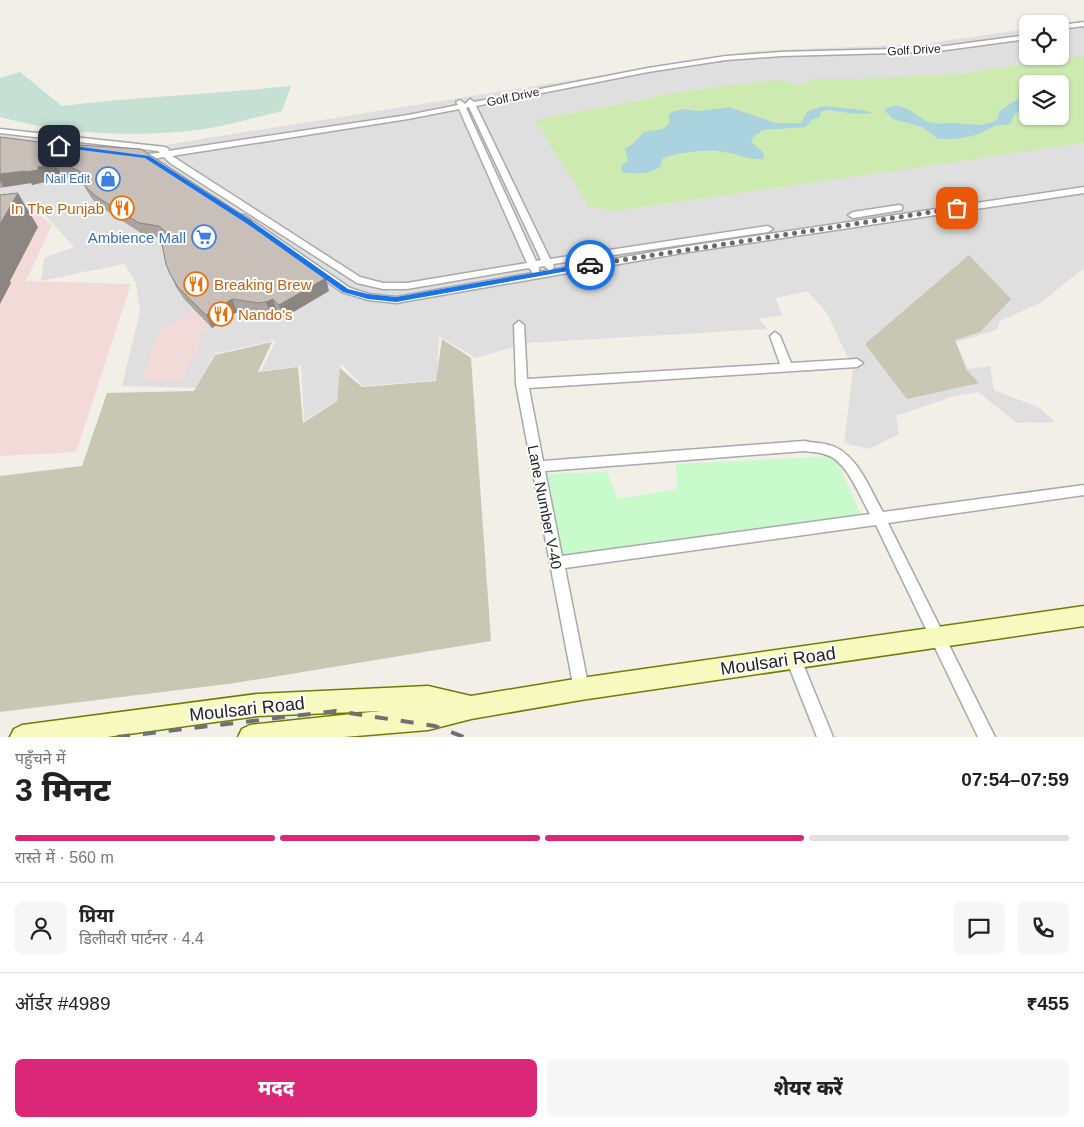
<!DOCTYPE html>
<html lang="hi">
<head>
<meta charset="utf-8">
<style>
	body { margin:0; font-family:Helvetica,"Noto Sans Devanagari",sans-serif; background:#f6f6f6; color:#222; height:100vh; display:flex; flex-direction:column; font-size:19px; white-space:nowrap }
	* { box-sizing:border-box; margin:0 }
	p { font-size:16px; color:#767676 }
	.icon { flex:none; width:28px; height:28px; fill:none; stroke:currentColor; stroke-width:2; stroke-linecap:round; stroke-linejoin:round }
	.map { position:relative; height:737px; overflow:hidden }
	.panel { display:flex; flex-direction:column; background:#fff; flex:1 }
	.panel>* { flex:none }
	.controls { position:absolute; left:1019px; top:15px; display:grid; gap:10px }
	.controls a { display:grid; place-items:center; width:50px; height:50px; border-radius:8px; background:#fff; box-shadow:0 1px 4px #0004; font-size:25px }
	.pin { position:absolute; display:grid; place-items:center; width:42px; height:42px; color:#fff; margin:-21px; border-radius:10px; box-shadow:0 2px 8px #0006 }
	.courier { position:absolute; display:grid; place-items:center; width:50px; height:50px; margin:-25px; border:4px solid #1a73e8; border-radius:50%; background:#fff; color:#222; box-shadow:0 1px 6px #0007 }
	.overview em { font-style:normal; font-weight:800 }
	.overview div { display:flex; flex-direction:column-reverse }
	.overview { display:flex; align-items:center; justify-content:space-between; height:85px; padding:0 15px }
	h1 { font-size:32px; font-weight:800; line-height:38px }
	.bar { display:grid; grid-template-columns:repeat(4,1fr); gap:8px 5px; align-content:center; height:60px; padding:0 15px }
	.bar i { height:6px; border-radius:4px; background:#e0e0e0 }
	.bar .current { background:#db2777 }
	.bar p { grid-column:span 4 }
	.line { display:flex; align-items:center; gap:12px; padding:0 15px; border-top:1px solid #e0e0e0 }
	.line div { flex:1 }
	.round { display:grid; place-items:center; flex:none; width:52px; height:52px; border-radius:8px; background:#f6f6f6 }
	.cta { display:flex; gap:10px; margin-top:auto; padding:10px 15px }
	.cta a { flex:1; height:58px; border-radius:8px; background:#db2777; color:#fff; font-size:20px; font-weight:800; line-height:58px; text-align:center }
	.cta a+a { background:#f6f6f6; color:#222 }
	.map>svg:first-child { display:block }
</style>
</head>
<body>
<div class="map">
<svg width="1084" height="737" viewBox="0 0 1084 737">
	<rect width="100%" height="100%" fill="#f2efe9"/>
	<path fill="#e0dfdf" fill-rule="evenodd" d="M1084 21V268L1040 303 1000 321 997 330 956 342 968 369 990 366 994 390 1040 408 1055 422 1017 423 978 392 954 396 896 416 899 434 869 449 844 443 853 369 827 313 807 291 776 298 782 315 759 319 767 329 527 343 476 358 439 336 437 380 363 386 341 364 337 400 304 421 301 366 261 371 276 340 214 354 196 388 122 386 140 311 136 283 124 264 41 281 44 258 74 247 34 203 0 223V128L164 145 755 51 923 44 1027 29 1028 56H1060V24ZM1028 84H1060V116H1028Z"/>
	<g fill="#f2dad9">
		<path d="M28 206 52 225 26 281 131 284 76 452 0 456V220Z"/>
		<path d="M194 310 212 328 200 333 197 339H201L194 359H190L183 380 142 381 158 332Z"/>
	</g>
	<g fill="#c7c7b4">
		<path d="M969 255 1011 299 980 332 955 340 966 369 979 383 907 399 865 344Z"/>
		<path d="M442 339 471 358 491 641 235 683 0 712V476L82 466 107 393 194 391 215 355 272 342 258 372 298 367 303 423 337 401 340 368 362 387 436 381Z"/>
	</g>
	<path fill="#cdebb0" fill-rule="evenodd" d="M1084 56V143L617 211 589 207 535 120 691 90 778 80 798 85 808 82 811 79H856L957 74ZM1028 84H1060V116H1028Z"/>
	<path fill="#c6e0d4" d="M20 72 62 106C138 97 215 94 291 86L282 111C252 118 220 128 189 131 125 137 61 134 0 117V78Z"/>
	<path fill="#c8facc" d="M835 456 865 523 561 556 547 474 607 472 618 499 677 489 676 464Z"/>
	<g fill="#aad3df">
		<path d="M1027 93V105L1015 114 1010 124 995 126 976 135 956 139H938L922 127 893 119 884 110C904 96 916 120 933 123 940 124 949 123 957 123 972 124 984 128 998 119L999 111Z"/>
		<path d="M824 106C834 107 865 109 872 113L856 114 828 110 821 112 819 118 813 119 806 127 763 130 754 136 751 142 763 152 764 159C750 161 738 154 725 152 710 149 675 152 662 159L661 166C650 175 634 174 621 172L622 165 628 161 625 149 635 142 644 132 662 129 669 124V115L672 112 683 109 700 111 729 107 776 123H801L808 111Z"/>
	</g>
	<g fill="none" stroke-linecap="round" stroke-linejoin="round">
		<g stroke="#a9a9a9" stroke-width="3">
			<g id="street">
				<path d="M1084 22V26L1060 29V25Z"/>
				<path d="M1028 35V39L931 52 781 56 726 60 648 72 476 106 550 259 768 226 773 229 768 232 553 264 554 267 551 270 682 247 1084 187V193L682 253 396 303 368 300 342 292 236 217 238 215H244L350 288 369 294 396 297 533 273 529 268 407 289H383L357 283 170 163 164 157 147 160 132 155 136 152 147 154 160 153 158 151 0 133V129L165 147 169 149 168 151 408 115 458 105 456 102 460 100 465 104 470 99 474 102 648 68 726 56 781 52 931 48ZM469 107 541 260 536 261 466 108ZM459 109 527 263 407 283H383L360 277 172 156 408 119ZM544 266 549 270 539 272V267Z"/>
				<path d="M899 205 902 206V210L853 218 848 215 853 212Z"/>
				<path d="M519 321 524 325 527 379 780 364 770 336 775 332 780 336 791 363 857 359 863 363 857 367 529 388 543 461 804 441C814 443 826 443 835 447 859 458 870 490 883 512L1084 485V495L888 523 995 737H978L876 525 565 568 589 689 587 695 581 697 575 695 516 384 514 325ZM804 451C811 452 820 452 827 455 847 461 860 497 870 514L562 556 545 471Z"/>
				<path d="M794 651 799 654 833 737H817L786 659 789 654Z"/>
			</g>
		</g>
		<g stroke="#707d05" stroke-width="3">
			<path id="secondary" d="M1084 606V626L581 700 471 719 428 730 344 737H238L242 729 250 725 380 711 257 716 107 737H10L14 729 22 725 257 694 428 686 471 696 581 678Z"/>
		</g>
		<use href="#street" fill="#fff" fill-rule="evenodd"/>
		<use href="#secondary" fill="#f7fabf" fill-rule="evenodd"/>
		<path stroke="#707070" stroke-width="4" stroke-dasharray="13 13" stroke-linecap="butt" d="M117 737 336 711 435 726 464 737"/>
	</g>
	<path fill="#aba49e" d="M0 137 254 226 329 291 283 318 277 312 271 315 262 316 237 312 212 328 184 299 176 287 166 264V240L165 239 144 235 104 209 93 200 87 191 82 182 77 180 63 177 45 179V182L32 185 31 183 0 188Z"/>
	<g fill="#8b8681">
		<path d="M56 165 63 177 45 179V182L32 185 31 183 4 187 0 181V174L25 171 38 167Z"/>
		<path d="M18 193 38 227 10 281 11 283 0 304V224Z"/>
		<path d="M326 278 329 291 283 318 279 305Z"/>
		<path d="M232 299 237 312 212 328 206 315Z"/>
		<path d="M273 299 277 312 271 315 266 302Z"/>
	</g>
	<g fill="#c7bfb8" stroke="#8b8681">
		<path d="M0 137 47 143 141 149 252 221 254 226 326 278 279 305 273 299 266 302 258 303 232 299 206 315 178 287 170 274 166 264 162 244 169 238 165 231 159 226 139 223 97 197 87 188 80 179 81 172 71 167 56 165 38 167V170L25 172V171L0 174Z"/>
		<path d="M18 193 0 224V195Z"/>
	</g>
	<path fill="#1a73e8" d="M59 144 149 156 253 222 348 289 368 294 396 297 590 263 594 265 590 267 396 302 368 299 343 292 249 225 145 158 57 147Z"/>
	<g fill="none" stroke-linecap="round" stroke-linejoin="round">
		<path stroke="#6b6a68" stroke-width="5" stroke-dasharray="0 9" d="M590 265 957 208"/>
	</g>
	<defs>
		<g id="shop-ring" transform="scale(1.25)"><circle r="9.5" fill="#fff" stroke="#3f7fe0" stroke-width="1.5"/><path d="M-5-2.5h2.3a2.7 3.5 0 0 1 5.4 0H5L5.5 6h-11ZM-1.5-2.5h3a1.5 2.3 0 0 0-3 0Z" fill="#3f7fe0"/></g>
		<g id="restaurant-ring" transform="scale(1.25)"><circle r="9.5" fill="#fff" stroke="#e8710a" stroke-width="1.5"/><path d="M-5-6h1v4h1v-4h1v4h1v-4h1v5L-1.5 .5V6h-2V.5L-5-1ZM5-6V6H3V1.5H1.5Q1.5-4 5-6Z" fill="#e8710a"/></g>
		<g id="supermarket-ring" transform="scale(1.25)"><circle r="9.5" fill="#fff" stroke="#3f7fe0" stroke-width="1.5"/><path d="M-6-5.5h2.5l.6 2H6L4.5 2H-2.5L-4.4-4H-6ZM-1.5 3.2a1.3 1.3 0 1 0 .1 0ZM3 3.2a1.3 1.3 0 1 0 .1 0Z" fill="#3f7fe0"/></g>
	</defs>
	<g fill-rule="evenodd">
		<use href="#shop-ring" x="108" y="179"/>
		<use href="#restaurant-ring" x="122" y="208"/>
		<use href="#supermarket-ring" x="204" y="237"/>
		<use href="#restaurant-ring" x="196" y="284"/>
		<use href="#restaurant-ring" x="221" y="314"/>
	</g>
	<g text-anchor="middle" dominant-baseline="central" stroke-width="4" stroke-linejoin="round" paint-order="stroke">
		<g font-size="12" fill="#222" stroke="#fff">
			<text transform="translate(914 50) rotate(-3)">Golf Drive</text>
			<text transform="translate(513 97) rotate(-12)">Golf Drive</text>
		</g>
		<g font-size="12" fill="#366cbe" stroke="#fff" text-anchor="end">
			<text x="90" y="179">Nail Edit</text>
		</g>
		<g font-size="15" fill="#c56008" stroke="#fff" text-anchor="start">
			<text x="104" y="208" text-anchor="end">In The Punjab</text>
			<text x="214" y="284">Breaking Brew</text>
			<text x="238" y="314">Nando's</text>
		</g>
		<g font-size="15" fill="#366cbe" stroke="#fff" text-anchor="end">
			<text x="186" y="237">Ambience Mall</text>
		</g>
		<g font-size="15" fill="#222" stroke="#fff">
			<text transform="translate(545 507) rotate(79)">Lane Number V-40</text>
		</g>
		<g font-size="18" fill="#222" stroke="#fff">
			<text transform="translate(778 661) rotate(-8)">Moulsari Road</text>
			<text transform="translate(247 709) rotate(-6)">Moulsari Road</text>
		</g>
	</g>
</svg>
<div class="controls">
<a><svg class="icon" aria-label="locate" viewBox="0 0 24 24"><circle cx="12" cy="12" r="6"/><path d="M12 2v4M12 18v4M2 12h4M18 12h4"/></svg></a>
<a><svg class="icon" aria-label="layers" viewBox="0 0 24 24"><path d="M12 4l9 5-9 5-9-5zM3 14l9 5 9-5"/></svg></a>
</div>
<div class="pin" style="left:957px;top:208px;background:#ea580c"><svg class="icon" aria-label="bag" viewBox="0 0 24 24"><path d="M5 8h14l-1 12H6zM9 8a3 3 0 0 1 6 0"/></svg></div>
<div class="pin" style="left:59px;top:146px;background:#1f2937"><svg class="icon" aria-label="home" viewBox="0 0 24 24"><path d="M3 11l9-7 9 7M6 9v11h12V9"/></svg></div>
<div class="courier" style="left:590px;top:265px"><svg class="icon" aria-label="car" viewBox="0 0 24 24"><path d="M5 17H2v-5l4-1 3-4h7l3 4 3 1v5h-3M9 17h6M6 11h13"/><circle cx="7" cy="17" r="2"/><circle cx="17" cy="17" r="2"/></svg></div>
</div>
<section class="panel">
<div class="overview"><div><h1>3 मिनट</h1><p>पहुँचने में</p></div><em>07:54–07:59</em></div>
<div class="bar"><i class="current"></i><i class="current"></i><i class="current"></i><i></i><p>रास्ते में · 560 m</p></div>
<div class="line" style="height:90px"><a class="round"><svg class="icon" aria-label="person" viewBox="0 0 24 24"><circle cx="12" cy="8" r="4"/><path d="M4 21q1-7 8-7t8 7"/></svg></a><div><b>प्रिया</b><p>डिलीवरी पार्टनर · 4.4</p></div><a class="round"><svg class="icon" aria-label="chat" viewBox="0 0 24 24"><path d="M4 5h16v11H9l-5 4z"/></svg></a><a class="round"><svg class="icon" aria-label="phone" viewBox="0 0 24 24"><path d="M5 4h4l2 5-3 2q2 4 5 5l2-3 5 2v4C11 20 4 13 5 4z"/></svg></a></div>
<div class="line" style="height:65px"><div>ऑर्डर #4989</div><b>₹455</b></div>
<div class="cta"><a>मदद</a><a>शेयर करें</a></div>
</section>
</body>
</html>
